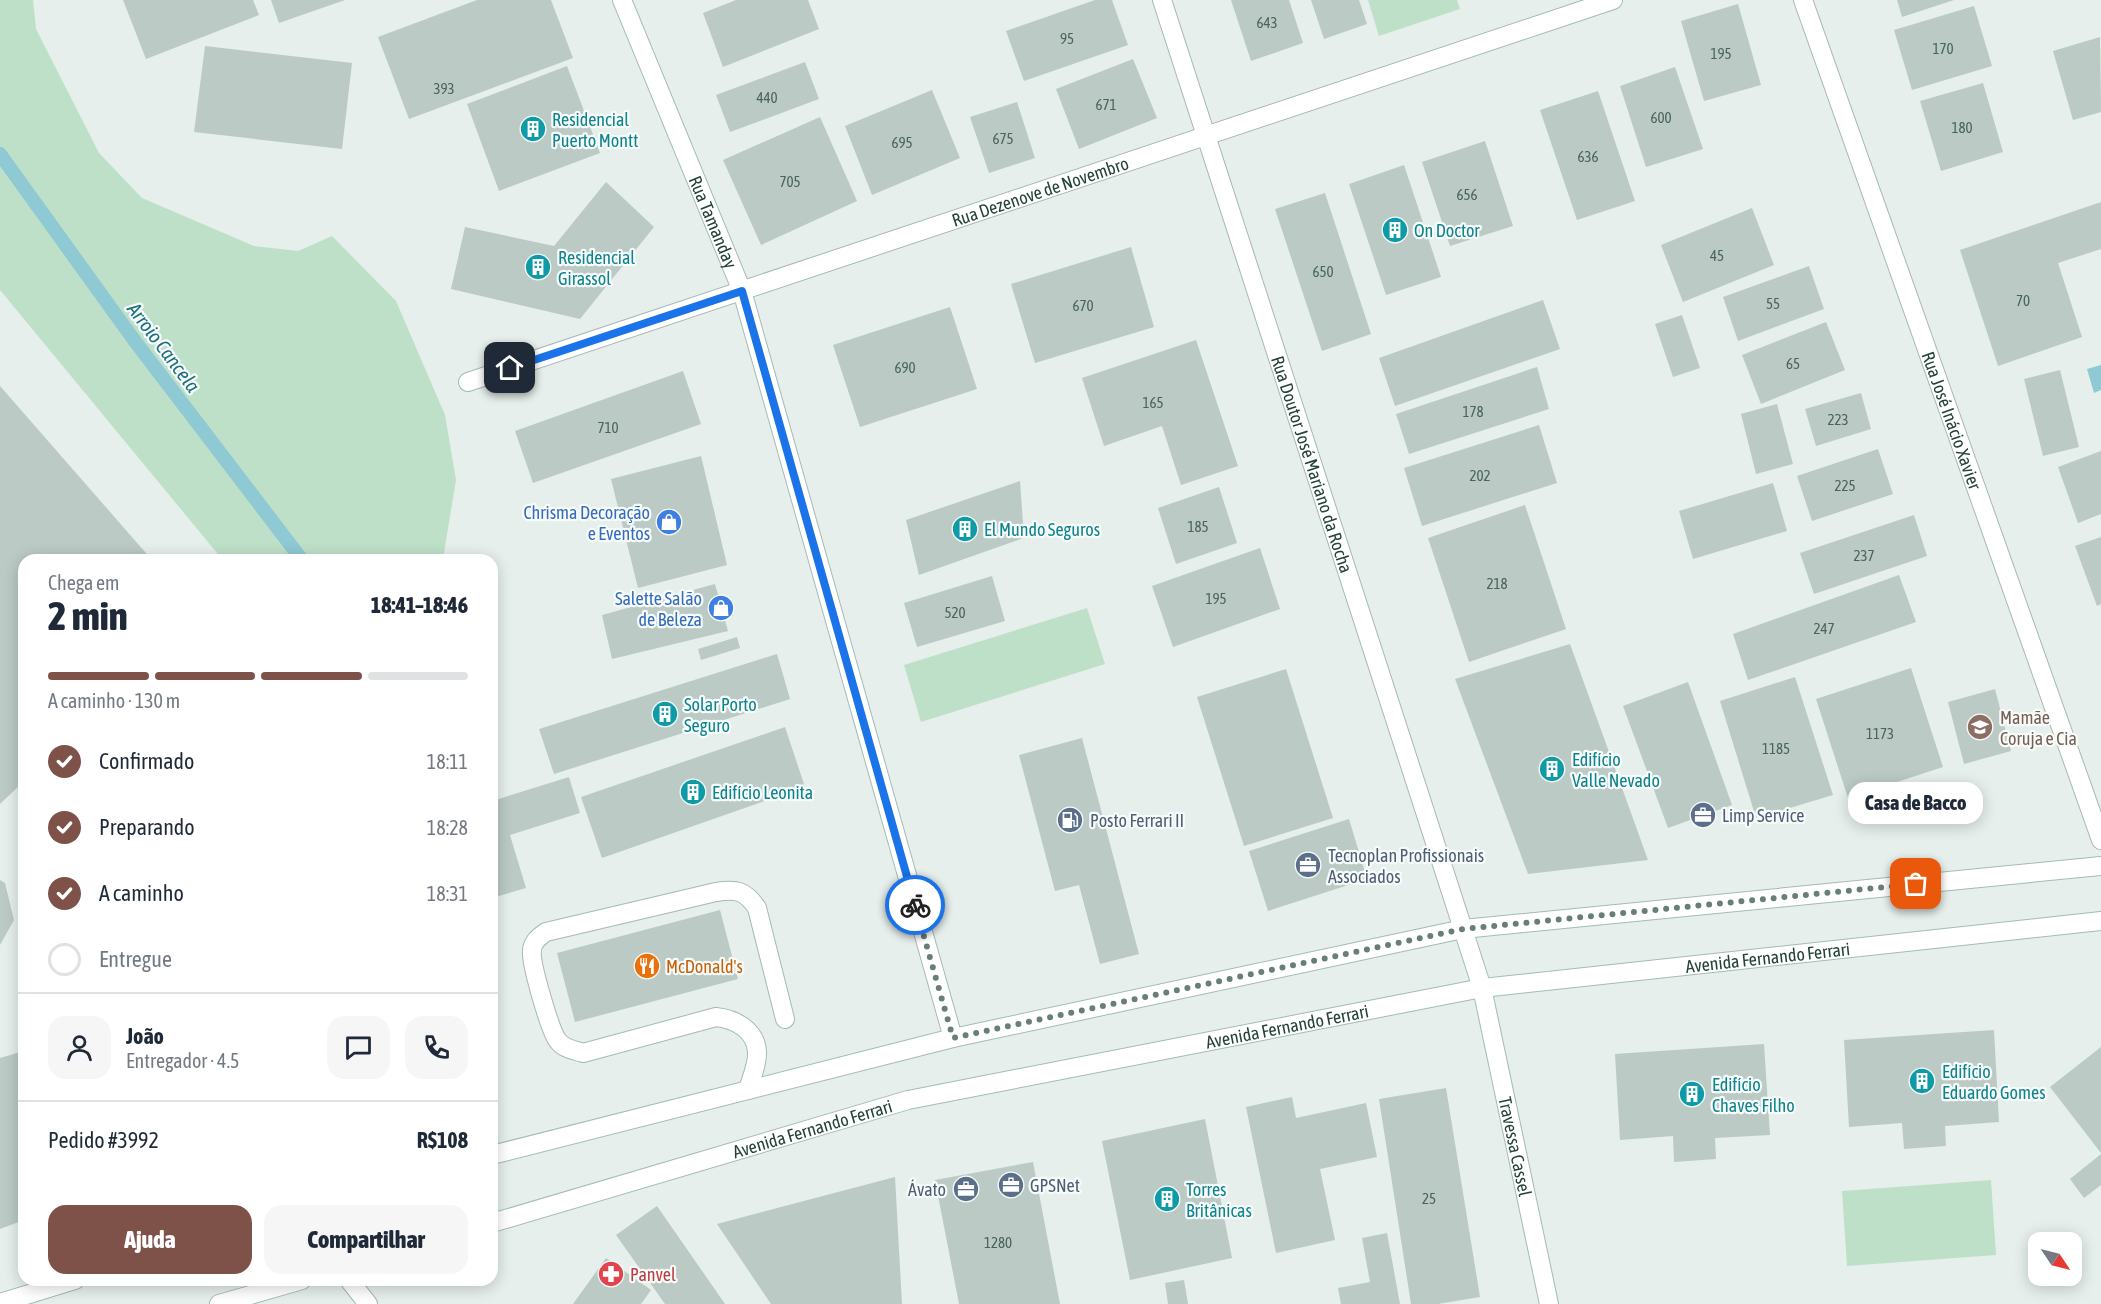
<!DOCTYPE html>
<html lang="pt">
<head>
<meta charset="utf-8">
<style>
	body { margin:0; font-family:"Asap Condensed",sans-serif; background:#f6f6f7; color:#1f2937; height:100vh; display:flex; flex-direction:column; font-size:22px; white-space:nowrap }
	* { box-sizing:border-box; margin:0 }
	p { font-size:20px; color:#747a83 }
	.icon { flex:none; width:33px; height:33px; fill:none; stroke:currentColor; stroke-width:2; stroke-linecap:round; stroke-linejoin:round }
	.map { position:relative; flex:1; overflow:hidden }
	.side { position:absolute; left:18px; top:554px; width:480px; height:732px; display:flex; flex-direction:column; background:#fff; border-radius:18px; box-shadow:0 3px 15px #0003 }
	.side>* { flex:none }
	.needle { width:39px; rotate:125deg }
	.buttons { position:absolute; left:2028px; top:1232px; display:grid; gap:12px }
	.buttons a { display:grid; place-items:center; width:54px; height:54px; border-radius:12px; background:#fff; box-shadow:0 3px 15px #0003; font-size:30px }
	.pin { position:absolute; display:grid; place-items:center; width:51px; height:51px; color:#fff; margin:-26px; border-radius:12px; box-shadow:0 3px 9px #0006 }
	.courier { position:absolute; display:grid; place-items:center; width:60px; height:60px; margin:-30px; border:4px solid #1a73e8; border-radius:50%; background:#fff; color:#222; box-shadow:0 2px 8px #0007 }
	.bubble { position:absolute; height:42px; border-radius:18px; background:#fff; box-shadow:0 3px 15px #0003; font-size:20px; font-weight:800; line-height:42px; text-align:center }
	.summary em { font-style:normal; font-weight:800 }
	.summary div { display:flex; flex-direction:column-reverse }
	.summary { display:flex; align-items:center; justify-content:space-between; height:102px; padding:0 30px }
	h1 { font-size:39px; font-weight:800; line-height:45px }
	.bar { display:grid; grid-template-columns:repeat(4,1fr); gap:9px 6px; align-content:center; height:72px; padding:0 30px }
	.bar i { height:8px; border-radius:4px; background:#e0e1e3 }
	.bar .current { background:#7f5249 }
	.bar p { grid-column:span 4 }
	.line { display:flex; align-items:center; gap:15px; padding:0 30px; border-top:2px solid #e0e1e3 }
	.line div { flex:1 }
	.round { display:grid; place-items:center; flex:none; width:63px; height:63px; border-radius:18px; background:#f6f6f7 }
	ol { padding:0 30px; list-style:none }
	li { display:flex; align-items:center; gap:18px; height:66px }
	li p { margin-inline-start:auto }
	li .icon { padding:6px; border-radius:50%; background:#7f5249; color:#fff; stroke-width:4 }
	li:last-child { color:#747a83 }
	li i { width:33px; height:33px; border:3px solid #e0e1e3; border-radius:50% }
	.cta { display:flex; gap:12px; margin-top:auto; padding:12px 30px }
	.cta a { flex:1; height:69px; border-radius:18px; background:#7f5249; color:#fff; font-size:24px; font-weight:800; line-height:69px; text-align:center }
	.cta a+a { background:#f6f6f7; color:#1f2937 }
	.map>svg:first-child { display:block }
</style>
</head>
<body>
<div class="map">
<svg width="2101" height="1304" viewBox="0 0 2101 1304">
	<rect width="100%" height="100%" fill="#e6efeb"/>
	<g fill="#bfe0c8">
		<path d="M0 0H33L36 29 99 153 142 198 254 246 298 251 332 236 396 301 445 415 456 480 443 559H222L0 290Z"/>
		<path d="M1368 0H1457L1460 9 1379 36Z"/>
		<path d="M1087 608 1105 664 921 722 904 665Z"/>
		<path d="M1991 1180 1996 1255 1847 1266 1842 1191Z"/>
	</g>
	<path fill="#8ec9d4" d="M2101 365V390L2094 393 2087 369Z"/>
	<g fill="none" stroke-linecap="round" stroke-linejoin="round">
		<path stroke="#8ec9d4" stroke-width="14" d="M0 154 134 340 302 560"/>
	</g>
	<g fill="#bbcac4">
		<path d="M123 0H253L259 15 146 59Z"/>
		<path d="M271 0H345L279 23Z"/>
		<path d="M477 0H551L573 58 409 119 378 37Z"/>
		<path d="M736 0H808L819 29 723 67 703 13Z"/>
		<path d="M1095 0H1112L1128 45 1024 81 1006 31Z"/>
		<path d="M1231 0H1289L1303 43 1251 61Z"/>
		<path d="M1311 0H1359L1367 24 1324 39Z"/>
		<path d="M1897 0H1954L1902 17Z"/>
		<path d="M1738 4 1761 85 1704 101 1681 21Z"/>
		<path d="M1974 6 1992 66 1912 90 1894 30Z"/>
		<path d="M2100 37 2101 112 2073 120 2053 51Z"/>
		<path d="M205 46 352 63 342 149 194 132Z"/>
		<path d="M1133 59 1157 118 1079 149 1056 89Z"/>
		<path d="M805 62 819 99 730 132 716 95Z"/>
		<path d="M567 66 600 153 499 191 467 104Z"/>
		<path d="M1675 67 1703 149 1646 167 1620 86Z"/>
		<path d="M1983 83 2003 152 1941 171 1920 101Z"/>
		<path d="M932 90 960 158 872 195 845 126Z"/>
		<path d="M1598 91 1635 201 1577 220 1540 110Z"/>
		<path d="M1017 102 1035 158 989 173 970 117Z"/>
		<path d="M820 117 857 201 761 245 723 160Z"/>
		<path d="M1485 141 1513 226 1450 246 1422 162Z"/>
		<path d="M1404 165 1441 277 1386 295 1349 184Z"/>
		<path d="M606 182 654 227 580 319 451 289 465 227 554 246Z"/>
		<path d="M1325 193 1371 334 1322 351 1275 209Z"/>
		<path d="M2101 202V249L2058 263 2082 337 1998 366 1960 250Z"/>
		<path d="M1752 208 1774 265 1683 302 1661 245Z"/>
		<path d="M1131 247 1154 327 1035 363 1011 284Z"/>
		<path d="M1809 266 1824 309 1738 341 1723 297Z"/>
		<path d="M1543 300 1560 349 1395 406 1379 358Z"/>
		<path d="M950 307 977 389 860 427 833 345Z"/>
		<path d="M1682 315 1700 368 1673 377 1655 324Z"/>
		<path d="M1826 322 1845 370 1761 404 1742 355Z"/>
		<path d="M1196 340 1238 466 1181 485 1162 426 1104 446 1082 378Z"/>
		<path d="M1537 367 1549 409 1409 454 1396 414Z"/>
		<path d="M2060 370 2079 447 2043 456 2024 379Z"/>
		<path d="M683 371 701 424 533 483 515 431Z"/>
		<path d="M0 386 152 560H24V781L0 804Z"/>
		<path d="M1861 393 1871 429 1816 446 1805 409Z"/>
		<path d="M1777 404 1793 464 1756 474 1741 414Z"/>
		<path d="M1539 425 1557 483 1422 526 1404 468Z"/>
		<path d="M1878 449 1893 494 1812 521 1797 476Z"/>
		<path d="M2101 451V514L2078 523 2058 467Z"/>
		<path d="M701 456 727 565 638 588 611 479Z"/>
		<path d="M1020 481 1024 538 919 575 906 520Z"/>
		<path d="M1773 483 1787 531 1693 559 1679 511Z"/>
		<path d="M1219 487 1237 543 1176 564 1158 508Z"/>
		<path d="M1525 505 1566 629 1469 662 1428 538Z"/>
		<path d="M1914 515 1927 556 1814 594 1800 553Z"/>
		<path d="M2101 537V604L2097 606 2075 546Z"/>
		<path d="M1260 548 1280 609 1173 647 1152 586Z"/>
		<path d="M1899 575 1916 622 1748 680 1733 634Z"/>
		<path d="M992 576 1005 621 917 647 904 603Z"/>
		<path d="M715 584 728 631 612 659 602 615Z"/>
		<path d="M737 637 740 648 701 660 698 649Z"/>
		<path d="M1570 644 1648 860 1528 874 1455 679Z"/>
		<path d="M777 654 790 699 554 774 539 729Z"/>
		<path d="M1911 668 1943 767 1848 798 1816 699Z"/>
		<path d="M1286 669 1333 818 1244 846 1197 697Z"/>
		<path d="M1795 677 1833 795 1756 818 1720 701Z"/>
		<path d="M1688 682 1732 805 1668 828 1623 706Z"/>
		<path d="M1995 689 2011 751 1964 764 1948 702Z"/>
		<path d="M785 727 805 787 602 858 581 797Z"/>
		<path d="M1082 738 1139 954 1100 964 1079 885 1055 891 1019 755Z"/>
		<path d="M569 777 580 813 510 835 526 888 492 898V801Z"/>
		<path d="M1349 819 1367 879 1268 911 1249 851Z"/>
		<path d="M0 880 5 883 14 920 0 945Z"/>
		<path d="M720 910 738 979 575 1022 557 953Z"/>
		<path d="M1994 1030 1999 1122 1945 1126 1946 1146 1904 1149 1902 1123 1849 1127 1844 1040Z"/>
		<path d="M1764 1044 1770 1135 1715 1138 1716 1159 1674 1162 1673 1136 1620 1140 1615 1054Z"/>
		<path d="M2101 1047V1153L2050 1087Z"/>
		<path d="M24 1051V1220L0 1229V1058Z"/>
		<path d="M1446 1088 1480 1297 1438 1304H1411L1379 1099Z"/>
		<path d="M1292 1097 1296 1118 1366 1103 1377 1157 1320 1169 1335 1240 1276 1253 1246 1107Z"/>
		<path d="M1205 1119 1232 1258 1130 1280 1102 1141Z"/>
		<path d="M2101 1154V1185L2084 1198 2070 1179Z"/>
		<path d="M1033 1162 1060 1304H959L935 1180Z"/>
		<path d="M895 1177 902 1304H771L717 1224Z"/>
		<path d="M657 1206 725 1304H665L616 1235Z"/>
		<path d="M1387 1233 1400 1304H1341L1338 1288 1370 1282 1362 1238Z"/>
		<path d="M606 1258 651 1290 641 1304H573Z"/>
		<path d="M1184 1280 1188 1304H1168L1165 1283Z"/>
	</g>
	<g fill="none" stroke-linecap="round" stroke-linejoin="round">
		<g stroke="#a8b8b2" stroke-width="20">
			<path id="lane" d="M748 1090C751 1079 758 1063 757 1052 756 1030 735 1019 716 1017L583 1053C574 1050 564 1049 558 1041 550 1031 530 962 532 950 533 941 539 937 546 932L716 892C736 889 745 890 757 908L785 1019"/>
		</g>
		<g stroke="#a8b8b2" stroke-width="20">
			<g id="street">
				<path id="s1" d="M1162 0 1463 929"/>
				<path id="s2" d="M1803 0 2101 840"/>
				<path id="s3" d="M468 382 1613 0"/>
			</g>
		</g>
		<g stroke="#a4bbb3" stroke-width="20">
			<g id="secondary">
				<path id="s4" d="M622 0 742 291 953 1038"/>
				<path id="s5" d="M1463 929 1482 988 1549 1304"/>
				<path d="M492 1155 953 1038 1463 929 2101 866"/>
				<path id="s6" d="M492 1223 908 1100 1482 988 2101 921"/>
				<path d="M349 1280 368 1304"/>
				<path d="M0 1303 75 1280"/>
				<path d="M219 1304 302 1280"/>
			</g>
		</g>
		<use href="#lane" stroke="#fff" stroke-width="18"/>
		<use href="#street" stroke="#fff" stroke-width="18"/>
		<use href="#secondary" stroke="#fff" stroke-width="18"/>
	</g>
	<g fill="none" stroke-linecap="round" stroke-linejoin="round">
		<path stroke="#687f78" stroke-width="6" stroke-dasharray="0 10.8" d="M915 905 953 1038 1463 929 1916 884"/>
		<path stroke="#1a73e8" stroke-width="8" d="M510 368 742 291 915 905"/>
	</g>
	<defs>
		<g id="building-disc" transform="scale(1.35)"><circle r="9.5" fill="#0f9aa8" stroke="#f7fbf9"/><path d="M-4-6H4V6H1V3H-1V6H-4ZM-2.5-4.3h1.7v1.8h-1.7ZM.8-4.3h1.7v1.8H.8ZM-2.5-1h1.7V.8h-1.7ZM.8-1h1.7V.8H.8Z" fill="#fff"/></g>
		<g id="shop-disc" transform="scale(1.35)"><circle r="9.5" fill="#3f7fe0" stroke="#f7fbf9"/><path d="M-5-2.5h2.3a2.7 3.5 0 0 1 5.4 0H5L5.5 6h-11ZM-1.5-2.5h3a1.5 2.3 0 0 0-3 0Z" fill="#fff"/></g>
		<g id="school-disc" transform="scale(1.35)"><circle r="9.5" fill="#8d6e63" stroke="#f7fbf9"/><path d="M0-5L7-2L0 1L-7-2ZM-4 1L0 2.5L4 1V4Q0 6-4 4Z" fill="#fff"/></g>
		<g id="office-disc" transform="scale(1.35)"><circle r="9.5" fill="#5c6f8a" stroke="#f7fbf9"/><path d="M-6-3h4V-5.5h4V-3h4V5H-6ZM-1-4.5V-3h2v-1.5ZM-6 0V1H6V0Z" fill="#fff"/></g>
		<g id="fuel-disc" transform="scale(1.35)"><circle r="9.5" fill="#5c6f8a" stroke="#f7fbf9"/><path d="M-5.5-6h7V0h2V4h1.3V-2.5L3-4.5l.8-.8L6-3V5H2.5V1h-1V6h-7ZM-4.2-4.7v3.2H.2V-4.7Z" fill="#fff"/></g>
		<g id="restaurant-disc" transform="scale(1.35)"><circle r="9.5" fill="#e8710a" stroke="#f7fbf9"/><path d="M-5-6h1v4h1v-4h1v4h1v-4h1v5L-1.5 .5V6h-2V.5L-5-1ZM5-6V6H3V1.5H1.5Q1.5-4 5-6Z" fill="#fff"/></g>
		<g id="pharmacy-disc" transform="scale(1.35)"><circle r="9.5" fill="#e0444e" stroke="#f7fbf9"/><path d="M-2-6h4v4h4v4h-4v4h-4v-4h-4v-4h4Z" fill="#fff"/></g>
	</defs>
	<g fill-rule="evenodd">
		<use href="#building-disc" x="533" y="129"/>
		<use href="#building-disc" x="1395" y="230"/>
		<use href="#building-disc" x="538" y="267"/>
		<use href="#shop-disc" x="669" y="522"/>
		<use href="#building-disc" x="965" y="529"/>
		<use href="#shop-disc" x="721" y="608"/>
		<use href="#building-disc" x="665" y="714"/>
		<use href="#school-disc" x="1980" y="727"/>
		<use href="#building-disc" x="1552" y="769"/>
		<use href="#building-disc" x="693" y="792"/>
		<use href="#office-disc" x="1703" y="815"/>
		<use href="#fuel-disc" x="1070" y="820"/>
		<use href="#office-disc" x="1308" y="865"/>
		<use href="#restaurant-disc" x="647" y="966"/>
		<use href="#building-disc" x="1922" y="1081"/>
		<use href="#building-disc" x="1692" y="1094"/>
		<use href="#office-disc" x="1011" y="1185"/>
		<use href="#office-disc" x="966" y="1189"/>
		<use href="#building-disc" x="1167" y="1199"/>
		<use href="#pharmacy-disc" x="611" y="1274"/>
	</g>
	<g text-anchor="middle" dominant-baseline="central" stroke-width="4.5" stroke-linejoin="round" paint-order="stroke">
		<g font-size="15" fill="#4a645c">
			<text x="1267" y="22">643</text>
			<text x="1067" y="38">95</text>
			<text x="1943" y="48">170</text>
			<text x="1721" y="53">195</text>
			<text x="444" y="88">393</text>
			<text x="767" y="97">440</text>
			<text x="1106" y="104">671</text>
			<text x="1661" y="117">600</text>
			<text x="1962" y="127">180</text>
			<text x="1003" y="138">675</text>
			<text x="902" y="142">695</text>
			<text x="1588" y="156">636</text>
			<text x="790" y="181">705</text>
			<text x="1467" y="194">656</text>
			<text x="1717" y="255">45</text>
			<text x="1323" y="271">650</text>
			<text x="2023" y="300">70</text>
			<text x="1773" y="303">55</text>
			<text x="1083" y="305">670</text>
			<text x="1793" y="363">65</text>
			<text x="905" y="367">690</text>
			<text x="1153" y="402">165</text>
			<text x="1473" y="411">178</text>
			<text x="1838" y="419">223</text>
			<text x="608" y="427">710</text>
			<text x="1480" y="475">202</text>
			<text x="1845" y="485">225</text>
			<text x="1198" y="526">185</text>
			<text x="1864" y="555">237</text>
			<text x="1497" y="583">218</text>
			<text x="1216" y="598">195</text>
			<text x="955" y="612">520</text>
			<text x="1824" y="628">247</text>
			<text x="1880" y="733">1173</text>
			<text x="1776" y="748">1185</text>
			<text x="1429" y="1198">25</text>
			<text x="998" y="1242">1280</text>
		</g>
		<g font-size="18" fill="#0d838f" stroke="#f7fbf9" text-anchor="start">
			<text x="552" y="119">Residencial<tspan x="552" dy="21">Puerto Montt</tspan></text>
			<text x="1414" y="230">On Doctor</text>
			<text x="558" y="257">Residencial<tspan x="558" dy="21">Girassol</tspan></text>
			<text x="984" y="529">El Mundo Seguros</text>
			<text x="684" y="704">Solar Porto<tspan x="684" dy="21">Seguro</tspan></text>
			<text x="1572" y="759">Edifício<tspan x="1572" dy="21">Valle Nevado</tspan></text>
			<text x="712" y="792">Edifício Leonita</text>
			<text x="1942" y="1071">Edifício<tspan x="1942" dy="21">Eduardo Gomes</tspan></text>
			<text x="1712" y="1084">Edifício<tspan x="1712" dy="21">Chaves Filho</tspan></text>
			<text x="1186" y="1189">Torres<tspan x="1186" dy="21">Britânicas</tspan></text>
		</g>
		<g font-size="18" fill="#24423a" stroke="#f7fbf9">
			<text stroke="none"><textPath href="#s3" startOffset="603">Rua Dezenove de Novembro</textPath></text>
			<text stroke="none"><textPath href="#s4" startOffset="240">Rua Tamanday</textPath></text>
			<text stroke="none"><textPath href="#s2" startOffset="446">Rua José Inácio Xavier</textPath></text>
			<text stroke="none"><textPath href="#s1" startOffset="488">Rua Doutor José Mariano da Rocha</textPath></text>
			<text stroke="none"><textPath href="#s6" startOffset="1306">Avenida Fernando Ferrari</textPath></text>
			<text stroke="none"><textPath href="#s6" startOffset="820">Avenida Fernando Ferrari</textPath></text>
			<text stroke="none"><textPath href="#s6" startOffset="334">Avenida Fernando Ferrari</textPath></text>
			<text stroke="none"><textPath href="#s5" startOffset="224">Travessa Cassel</textPath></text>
		</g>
		<g font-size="18" fill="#366cbe" stroke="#f7fbf9" text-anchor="end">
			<text x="650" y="512">Chrisma Decoração<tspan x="650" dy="21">e Eventos</tspan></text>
			<text x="702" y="598">Salette Salão<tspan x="702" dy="21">de Beleza</tspan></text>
		</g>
		<g font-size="18" fill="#785e54" stroke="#f7fbf9" text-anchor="start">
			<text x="2000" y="717">Mamãe<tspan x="2000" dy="21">Coruja e Cia</tspan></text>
		</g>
		<g font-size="18" fill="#4e5e75" stroke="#f7fbf9" text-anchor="start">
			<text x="1722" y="815">Limp Service</text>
			<text x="1090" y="820">Posto Ferrari II</text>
			<text x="1328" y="855">Tecnoplan Profissionais<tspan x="1328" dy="21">Associados</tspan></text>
			<text x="1030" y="1185">GPSNet</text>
			<text x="946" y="1189" text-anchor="end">Ávato</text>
		</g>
		<g font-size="18" fill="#c56008" stroke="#f7fbf9" text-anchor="start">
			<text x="666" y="966">McDonald's</text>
		</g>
		<g font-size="18" fill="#be3a42" stroke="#f7fbf9" text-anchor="start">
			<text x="630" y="1274">Panvel</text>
		</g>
		<g font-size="20" font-style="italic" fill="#1c6f80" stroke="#f7fbf9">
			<text transform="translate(164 347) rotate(53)">Arroio Cancela</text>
		</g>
	</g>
</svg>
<div class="buttons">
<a><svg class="needle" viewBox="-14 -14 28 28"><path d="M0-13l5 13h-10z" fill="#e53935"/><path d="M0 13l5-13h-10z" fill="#747a83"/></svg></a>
</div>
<div class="pin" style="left:1916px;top:884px;background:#ea580c"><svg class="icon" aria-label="bag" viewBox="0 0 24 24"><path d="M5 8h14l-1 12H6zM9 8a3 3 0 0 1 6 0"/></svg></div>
<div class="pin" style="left:510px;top:368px;background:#1f2937"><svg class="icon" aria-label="home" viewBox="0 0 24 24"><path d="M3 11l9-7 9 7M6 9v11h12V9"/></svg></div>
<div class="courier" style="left:915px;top:905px"><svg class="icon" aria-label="bike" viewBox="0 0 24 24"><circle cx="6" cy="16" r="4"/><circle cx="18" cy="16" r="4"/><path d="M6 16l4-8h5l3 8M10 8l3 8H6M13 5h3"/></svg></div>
<div class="bubble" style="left:1848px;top:782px;width:135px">Casa de Bacco</div>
<section class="side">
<div class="summary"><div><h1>2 min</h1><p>Chega em</p></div><em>18:41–18:46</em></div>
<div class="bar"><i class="current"></i><i class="current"></i><i class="current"></i><i></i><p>A caminho · 130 m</p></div>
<ol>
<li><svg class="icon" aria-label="check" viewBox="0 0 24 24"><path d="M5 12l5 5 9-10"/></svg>Confirmado<p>18:11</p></li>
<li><svg class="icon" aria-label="check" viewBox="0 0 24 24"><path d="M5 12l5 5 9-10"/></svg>Preparando<p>18:28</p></li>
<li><svg class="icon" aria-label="check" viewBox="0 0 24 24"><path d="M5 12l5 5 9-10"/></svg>A caminho<p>18:31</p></li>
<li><i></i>Entregue</li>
</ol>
<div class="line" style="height:108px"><a class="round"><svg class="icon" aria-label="person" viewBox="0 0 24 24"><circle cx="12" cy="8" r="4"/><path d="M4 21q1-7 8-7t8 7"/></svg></a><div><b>João</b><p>Entregador · 4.5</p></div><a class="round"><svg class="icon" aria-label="chat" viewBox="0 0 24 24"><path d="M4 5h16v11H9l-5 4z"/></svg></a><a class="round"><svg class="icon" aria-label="phone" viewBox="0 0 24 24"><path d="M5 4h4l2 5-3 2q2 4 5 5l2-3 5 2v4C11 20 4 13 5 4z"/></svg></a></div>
<div class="line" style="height:78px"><div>Pedido #3992</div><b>R$108</b></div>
<div class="cta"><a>Ajuda</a><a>Compartilhar</a></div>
</section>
</div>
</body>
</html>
